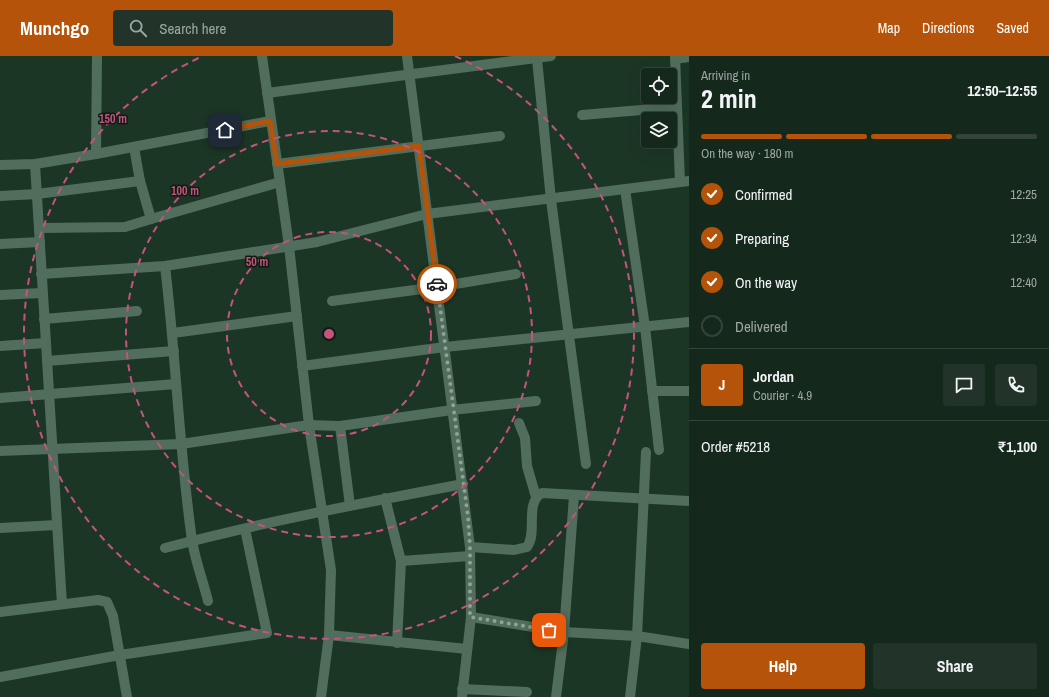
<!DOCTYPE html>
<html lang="en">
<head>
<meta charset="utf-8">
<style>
	body { margin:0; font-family:"Archivo Narrow",sans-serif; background:#223429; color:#f1f3f6; height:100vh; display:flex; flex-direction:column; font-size:15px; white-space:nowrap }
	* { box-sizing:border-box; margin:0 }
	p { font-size:13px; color:#9da6a3 }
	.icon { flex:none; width:22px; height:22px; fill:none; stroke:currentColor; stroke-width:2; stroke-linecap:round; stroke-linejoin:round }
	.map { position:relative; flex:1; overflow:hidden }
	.side { display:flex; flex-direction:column; background:#15281c; width:360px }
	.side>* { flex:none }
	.tools { position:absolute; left:641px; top:12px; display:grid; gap:8px }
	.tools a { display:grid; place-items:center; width:36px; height:36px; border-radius:4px; background:#15281c; box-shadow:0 4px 16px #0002,0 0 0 1px #34443b; font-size:20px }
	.pin { position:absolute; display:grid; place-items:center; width:34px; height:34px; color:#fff; margin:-17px; border-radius:8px; box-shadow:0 2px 6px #0006 }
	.courier { position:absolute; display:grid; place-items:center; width:40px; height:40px; margin:-20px; border:3px solid #b45309; border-radius:50%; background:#fff; color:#222; box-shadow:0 1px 5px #0007 }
	.headline em { font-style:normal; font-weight:800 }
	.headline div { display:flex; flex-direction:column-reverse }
	.headline { display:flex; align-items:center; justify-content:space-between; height:68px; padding:0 12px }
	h1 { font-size:26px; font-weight:800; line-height:30px }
	.bar { display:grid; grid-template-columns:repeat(4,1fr); gap:6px 4px; align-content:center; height:48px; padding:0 12px }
	.bar i { height:5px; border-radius:3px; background:#34443b }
	.bar .active { background:#b45309 }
	.bar p { grid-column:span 4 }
	.line { display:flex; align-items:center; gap:10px; padding:0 12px; border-top:1px solid #34443b }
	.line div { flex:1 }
	.round { display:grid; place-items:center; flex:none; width:42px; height:42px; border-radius:4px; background:#223429 }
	ol { padding:0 12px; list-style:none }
	li { display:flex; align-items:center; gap:12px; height:44px }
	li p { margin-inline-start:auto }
	li .icon { padding:4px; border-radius:50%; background:#b45309; color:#fff; stroke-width:4 }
	li:last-child { color:#9da6a3 }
	li i { width:22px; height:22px; border:2px solid #34443b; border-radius:50% }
	.cta { display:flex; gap:8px; margin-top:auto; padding:8px 12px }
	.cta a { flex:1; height:46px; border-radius:4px; background:#b45309; color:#fff; font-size:16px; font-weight:800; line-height:46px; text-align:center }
	.cta a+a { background:#223429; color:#f1f3f6 }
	header { display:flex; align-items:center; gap:24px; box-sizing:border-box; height:56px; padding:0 20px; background:#b45309; color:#fff }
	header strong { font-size:19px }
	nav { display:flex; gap:22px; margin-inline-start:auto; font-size:14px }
	.search { width:280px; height:36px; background:#223429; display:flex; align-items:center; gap:10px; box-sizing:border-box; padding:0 14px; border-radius:4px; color:#9da6a3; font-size:15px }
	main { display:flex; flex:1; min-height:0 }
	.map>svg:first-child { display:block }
</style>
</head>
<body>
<header>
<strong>Munchgo</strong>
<div class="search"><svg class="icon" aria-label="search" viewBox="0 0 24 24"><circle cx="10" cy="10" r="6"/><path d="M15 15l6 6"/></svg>Search here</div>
<nav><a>Map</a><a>Directions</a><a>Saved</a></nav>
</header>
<main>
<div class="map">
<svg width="689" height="641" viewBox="0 0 689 641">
	<rect width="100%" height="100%" fill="#1c3626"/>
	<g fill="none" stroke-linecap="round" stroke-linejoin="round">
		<g stroke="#516d5b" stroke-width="10">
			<path d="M262 0 289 190 309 369 331 514 329 579 321 641"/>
			<path d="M407 0 470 491 471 561 462 641"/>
			<path d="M675 0 680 126"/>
			<path d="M537 3 551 144 586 408"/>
			<path d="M675 3 689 1"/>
			<path d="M267 37 551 0"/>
			<path d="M582 59 677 51"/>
			<path d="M134 91 140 125 151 163 280 126"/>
			<path d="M96 98 97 0"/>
			<path d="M35 108 62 548"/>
			<path d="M277 108 500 80"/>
			<path d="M0 109 35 108 96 98 270 65"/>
			<path d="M625 133 645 271 659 394"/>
			<path d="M0 140 37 138 140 125"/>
			<path d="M39 172 125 171 151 163"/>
			<path d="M0 188 40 186"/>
			<path d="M165 210C176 301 179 393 192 484 195 504 203 525 208 545"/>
			<path d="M41 218 165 210 317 186 427 158 689 125"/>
			<path d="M0 239 42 237"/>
			<path d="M332 245 437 231 516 218"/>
			<path d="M44 263 137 255"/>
			<path d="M173 277 297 260"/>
			<path d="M0 290 46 287"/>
			<path d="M47 305 174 295"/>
			<path d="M302 310 445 291 689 266"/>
			<path d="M652 335H689"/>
			<path d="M0 342 176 328"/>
			<path d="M519 367 525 382 527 410 536 441"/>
			<path d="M0 395 181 388 309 369 340 370"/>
			<path d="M385 442 401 505 397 587"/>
			<path d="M350 450 340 370 452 354 536 345"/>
			<path d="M0 472 57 469"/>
			<path d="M470 491 514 494 527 491C538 477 524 447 542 437L689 445"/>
			<path d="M165 492C263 466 363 447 463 428"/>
			<path d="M401 505 470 500"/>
			<path d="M0 556 98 544 107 546 113 560 127 641"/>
			<path d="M471 561 564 576 637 580 689 588"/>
			<path d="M329 579 467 593"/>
			<path d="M0 621 120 599 267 577 245 473"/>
			<path d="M462 633 527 636"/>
			<path d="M556 641 564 576 574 440"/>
			<path d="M630 641 637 580 646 396"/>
		</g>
	</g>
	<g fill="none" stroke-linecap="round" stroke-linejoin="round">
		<path stroke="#8fa295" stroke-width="4" stroke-dasharray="0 7.2" d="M437 228 468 461 470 491V561L549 574"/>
		<path stroke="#b45309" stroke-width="5" d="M225 74 270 65 277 108 419 90 437 228"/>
	</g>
	<g fill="none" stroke="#c5537e" stroke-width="2" stroke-dasharray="7 5">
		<circle cx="329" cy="278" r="102"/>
		<circle cx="329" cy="278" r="203"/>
		<path d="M455 0A305 305 0 1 1 203 0"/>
	</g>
	<circle cx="329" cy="278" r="6" fill="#c5537e" stroke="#0f1b13" stroke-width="2"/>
	<g font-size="12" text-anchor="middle" font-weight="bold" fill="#c5537e" stroke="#0f1b13" stroke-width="3" stroke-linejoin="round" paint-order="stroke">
		<text x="113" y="67">150 m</text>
		<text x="185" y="139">100 m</text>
		<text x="257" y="210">50 m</text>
	</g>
</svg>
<div class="tools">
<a><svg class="icon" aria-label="locate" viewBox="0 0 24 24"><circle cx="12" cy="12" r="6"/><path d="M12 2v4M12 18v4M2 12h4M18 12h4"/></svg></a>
<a><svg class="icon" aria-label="layers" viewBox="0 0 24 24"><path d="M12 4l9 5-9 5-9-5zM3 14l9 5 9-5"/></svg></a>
</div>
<div class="pin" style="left:549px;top:574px;background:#ea580c"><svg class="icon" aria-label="bag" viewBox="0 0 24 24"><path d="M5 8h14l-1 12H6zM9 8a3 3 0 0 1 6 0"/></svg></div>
<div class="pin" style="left:225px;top:74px;background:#1f2937"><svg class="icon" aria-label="home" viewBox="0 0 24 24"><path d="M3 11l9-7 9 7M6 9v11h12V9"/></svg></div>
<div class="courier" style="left:437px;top:228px"><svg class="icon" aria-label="car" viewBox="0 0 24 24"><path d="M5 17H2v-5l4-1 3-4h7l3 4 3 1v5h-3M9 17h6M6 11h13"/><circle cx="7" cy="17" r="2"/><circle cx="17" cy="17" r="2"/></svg></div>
</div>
<section class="side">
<div class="headline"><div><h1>2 min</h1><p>Arriving in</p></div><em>12:50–12:55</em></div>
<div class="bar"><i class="active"></i><i class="active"></i><i class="active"></i><i></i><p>On the way · 180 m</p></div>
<ol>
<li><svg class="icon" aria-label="check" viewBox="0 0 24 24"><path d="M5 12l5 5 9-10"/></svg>Confirmed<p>12:25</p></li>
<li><svg class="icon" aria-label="check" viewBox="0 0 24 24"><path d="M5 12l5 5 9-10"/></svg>Preparing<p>12:34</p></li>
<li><svg class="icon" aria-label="check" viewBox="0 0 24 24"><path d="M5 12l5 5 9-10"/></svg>On the way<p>12:40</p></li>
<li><i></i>Delivered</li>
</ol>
<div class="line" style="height:72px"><b class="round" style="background:#b45309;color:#fff">J</b><div><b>Jordan</b><p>Courier · 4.9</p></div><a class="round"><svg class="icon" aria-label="chat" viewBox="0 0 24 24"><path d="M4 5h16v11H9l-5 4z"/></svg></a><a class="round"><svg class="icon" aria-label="phone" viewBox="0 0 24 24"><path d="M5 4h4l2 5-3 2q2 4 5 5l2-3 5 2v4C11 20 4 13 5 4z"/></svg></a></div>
<div class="line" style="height:52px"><div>Order #5218</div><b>₹1,100</b></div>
<div class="cta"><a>Help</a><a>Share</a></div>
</section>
</main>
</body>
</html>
